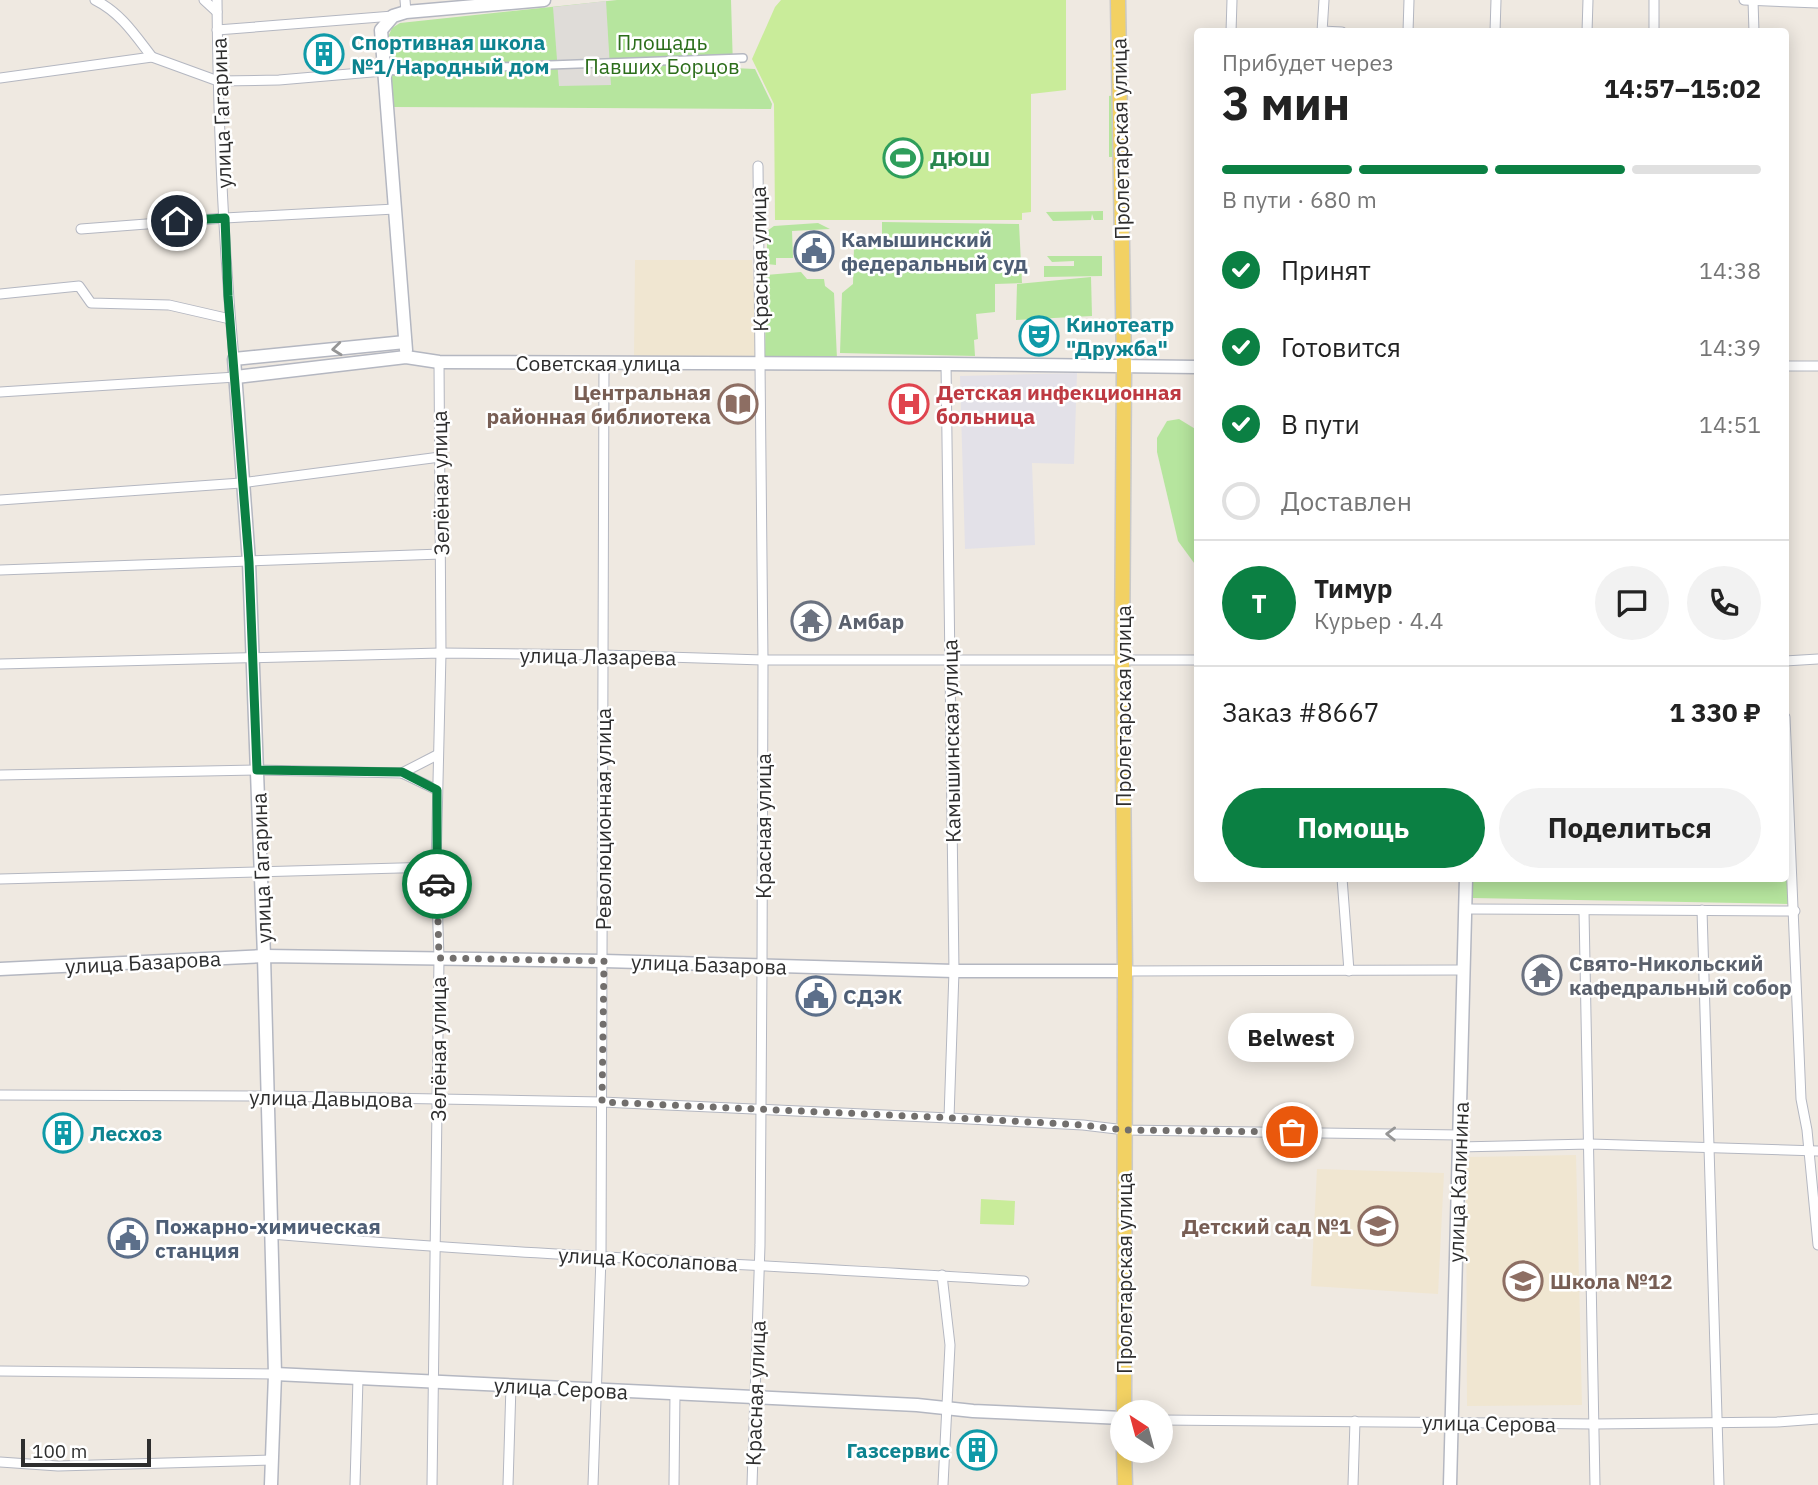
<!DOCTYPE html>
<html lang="ru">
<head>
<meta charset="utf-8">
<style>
	body { margin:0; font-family:"IBM Plex Sans",sans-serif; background:#f2f2f2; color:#222; height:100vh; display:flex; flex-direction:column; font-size:26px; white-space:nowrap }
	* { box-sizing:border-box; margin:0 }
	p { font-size:23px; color:#767676 }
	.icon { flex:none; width:38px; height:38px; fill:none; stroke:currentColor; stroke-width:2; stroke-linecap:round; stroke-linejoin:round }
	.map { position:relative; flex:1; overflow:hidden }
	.panel { position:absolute; left:1194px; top:28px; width:595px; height:854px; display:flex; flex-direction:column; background:#fff; border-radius:7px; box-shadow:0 4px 18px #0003 }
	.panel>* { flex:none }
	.needle { width:46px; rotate:324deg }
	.buttons { position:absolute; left:1110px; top:1400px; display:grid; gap:14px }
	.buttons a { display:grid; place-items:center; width:63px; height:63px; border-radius:50%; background:#fff; box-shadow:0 4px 18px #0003; font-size:35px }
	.scale { position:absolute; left:21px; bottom:18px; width:130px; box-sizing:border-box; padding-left:7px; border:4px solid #2e2e2e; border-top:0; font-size:19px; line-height:24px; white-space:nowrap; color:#2e2e2e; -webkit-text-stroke:5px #fff; paint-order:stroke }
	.pin { position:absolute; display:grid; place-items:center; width:60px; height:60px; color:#fff; margin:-30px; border:4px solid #fff; border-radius:50%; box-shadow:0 2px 7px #0007 }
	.courier { position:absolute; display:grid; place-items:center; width:70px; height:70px; margin:-35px; border:5px solid #0b8043; border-radius:50%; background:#fff; color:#222; box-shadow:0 2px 9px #0007 }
	.bubble { position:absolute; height:49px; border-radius:24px; background:#fff; box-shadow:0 4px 18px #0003; font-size:23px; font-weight:700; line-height:49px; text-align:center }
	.summary em { font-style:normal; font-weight:700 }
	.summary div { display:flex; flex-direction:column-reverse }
	.summary { display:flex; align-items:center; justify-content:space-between; height:119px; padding:0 28px }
	h1 { font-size:46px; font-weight:700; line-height:52px }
	.bar { display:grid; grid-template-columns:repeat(4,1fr); gap:10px 7px; align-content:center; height:84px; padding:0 28px }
	.bar i { height:9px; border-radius:5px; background:#e0e0e0 }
	.bar .current { background:#0b8043 }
	.bar p { grid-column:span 4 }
	.line { display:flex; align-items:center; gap:18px; padding:0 28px; border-top:2px solid #e0e0e0 }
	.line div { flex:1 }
	.round { display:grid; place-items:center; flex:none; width:74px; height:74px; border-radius:37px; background:#f2f2f2 }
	ol { padding:0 28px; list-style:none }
	li { display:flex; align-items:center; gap:21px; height:77px }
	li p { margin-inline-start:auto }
	li .icon { padding:7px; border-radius:50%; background:#0b8043; color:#fff; stroke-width:4 }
	li:last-child { color:#767676 }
	li i { width:38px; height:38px; border:4px solid #e0e0e0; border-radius:50% }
	.action { display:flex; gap:14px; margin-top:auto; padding:14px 28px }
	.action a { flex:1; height:80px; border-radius:42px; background:#0b8043; color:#fff; font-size:28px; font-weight:700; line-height:80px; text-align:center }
	.action a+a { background:#f2f2f2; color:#222 }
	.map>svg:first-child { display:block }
</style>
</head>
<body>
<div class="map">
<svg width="1818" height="1485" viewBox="0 0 1818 1485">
	<rect width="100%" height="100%" fill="#efe9e1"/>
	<path fill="#e3e1e8" d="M1077 373 1074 464 1032 463 1035 545 965 549 960 376Z"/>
	<g fill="#f0e6d1">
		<path d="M635 260H752L757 357 634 358Z"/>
		<path d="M1576 1155 1582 1405 1467 1406 1466 1157Z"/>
		<path d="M1317 1169 1444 1173 1438 1294 1311 1286Z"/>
	</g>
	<g fill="#b6e59e">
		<path d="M617 0H731L733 68 755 69 772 104 771 109 393 107 388 37 392 28 400 23Z"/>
		<path d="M1114 95V157H1109V96Z"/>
		<path d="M1103 211V220H1094L1092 214 1091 220 1053 221 1046 212Z"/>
		<path d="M882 222 1019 224 1022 283 995 284V312L976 314 978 339 974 340 975 356 840 353 842 293 853 284 854 247 882 245Z"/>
		<path d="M818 223 830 229 792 231 793 258H776V265L767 264V231L774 226Z"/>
		<path d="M1047 256H1102V276L1044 277V266H1074V261L1052 262Z"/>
		<path d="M801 272 807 279H824L825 286 834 293 837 359 765 357 766 275Z"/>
		<path d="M1091 277 1092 316 1016 320 1017 284Z"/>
		<path d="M1179 419 1197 430V567L1178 541 1157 452V438L1167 421Z"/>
		<path d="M1785 847 1789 904 1472 898 1473 879 1785 878Z"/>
	</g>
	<g fill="#c9ec9a">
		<path d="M781 0H1066V90L1031 94V212L1022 213V220H775L774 104 752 59 775 7Z"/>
		<path d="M981 1199 1015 1201 1014 1225 980 1224Z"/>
	</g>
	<path fill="#dfdcd8" d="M606 1 611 85 559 86 553 7Z"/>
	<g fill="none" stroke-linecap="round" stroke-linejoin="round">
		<g stroke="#b4b7c1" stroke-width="10">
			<path id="pedestrian" d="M384 71 743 58"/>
		</g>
		<g stroke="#b4b7c1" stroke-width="11">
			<g id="minor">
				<path d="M95 0C121 13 135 35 152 57"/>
				<path d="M204 0 217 12"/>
				<path d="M217 0C218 120 223 240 234 359"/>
				<path d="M405 0 406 12"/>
				<path d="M1744 0 1818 3"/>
				<path d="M1753 0 1754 32"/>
				<path d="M217 30 393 16"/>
				<path d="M1322 31 1342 32"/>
				<path d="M1231 32 1232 0"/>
				<path d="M1322 32 1324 0"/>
				<path d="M1408 32 1409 0"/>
				<path d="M1495 32 1496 0"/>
				<path d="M1587 32 1588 0"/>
				<path d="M1654 32V0"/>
				<path d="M0 78 152 57 218 81 279 80 384 71"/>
				<path d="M81 229 225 218 395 209"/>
				<path d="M0 294 79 286 91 303 169 305 230 319"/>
				<path d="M946 364 954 971 949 1118"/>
				<path d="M1785 366H1818"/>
				<path d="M0 392 236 377"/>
				<path d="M0 500 241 483 440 457"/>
				<path d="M0 570 441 554"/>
				<path d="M1785 661 1818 659"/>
				<path d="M0 664 441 653 603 655 763 660H1197"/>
				<path d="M1785 717 1801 1099 1807 1130 1818 1245"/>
				<path d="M402 773 437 790"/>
				<path d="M0 775 257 770 402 773 437 755"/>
				<path d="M1342 878 1349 971"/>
				<path d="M0 879 436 867"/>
				<path d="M1465 909 1795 911"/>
				<path d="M1702 910 1719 1485"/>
				<path d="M1584 911 1595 1485"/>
				<path d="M1125 971 1463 970"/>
				<path d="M0 1095 268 1096 602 1102 949 1118 1083 1125 1125 1130 1460 1135"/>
				<path d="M1459 1147 1590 1144 1818 1151"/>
				<path d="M271 1234C522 1255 773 1265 1024 1281"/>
				<path d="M942 1275 950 1345 943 1485"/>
				<path d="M0 1371 275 1374"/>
				<path d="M1160 1420 1594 1424 1777 1422 1818 1419"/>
				<path d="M0 1462 58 1466 272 1460"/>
				<path d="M355 1485 358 1378"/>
				<path d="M432 1485 439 958 436 867 441 653 439 362"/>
				<path d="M508 1485 511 1385"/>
				<path d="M593 1485 601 1257 604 363"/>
				<path d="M674 1485 675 1393"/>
				<path d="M752 1485 760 1245 762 966 763 660 758 166"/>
				<path d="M1353 1485 1355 1421"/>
			</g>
		</g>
		<g stroke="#b4b7c1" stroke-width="15">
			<g id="tertiary">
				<path d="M406 350 381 30 393 16 406 12 544 0"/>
				<path d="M236 377 406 357 439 362 946 364 1197 367"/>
				<path d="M264 956 249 562 234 359 405 342"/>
				<path d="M275 1374 917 1405 973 1411 1122 1418"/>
				<path d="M1450 1485 1466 878"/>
			</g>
		</g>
		<g stroke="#b4b7c1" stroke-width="15">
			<g id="secondary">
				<path d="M264 956 275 1374 271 1485"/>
				<path d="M0 969 264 956 604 961 954 971H1125"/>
			</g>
		</g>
		<g stroke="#c9c9c9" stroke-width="17">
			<g id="primary">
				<path d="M1118 0 1124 367 1122 660 1125 971 1124 1412"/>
				<path d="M1124 1451 1125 1485"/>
			</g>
		</g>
		<use href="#pedestrian" stroke="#fff" stroke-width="7"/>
		<use href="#minor" stroke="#fff" stroke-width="9"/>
		<use href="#tertiary" stroke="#fff" stroke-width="12"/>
		<use href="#secondary" stroke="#fff" stroke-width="12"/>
		<use href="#primary" stroke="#f2d163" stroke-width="14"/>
	</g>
	<defs><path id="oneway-chevron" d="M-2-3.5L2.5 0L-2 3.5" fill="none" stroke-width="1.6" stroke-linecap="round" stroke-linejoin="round" transform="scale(1.75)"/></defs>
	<g stroke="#969696">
		<use href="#oneway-chevron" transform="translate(337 349) rotate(174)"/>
		<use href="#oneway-chevron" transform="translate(1391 1134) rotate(-179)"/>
	</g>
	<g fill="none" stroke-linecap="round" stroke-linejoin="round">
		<path stroke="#726f6d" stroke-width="7" stroke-dasharray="0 12.6" d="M437 884 439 958 604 961 602 1102 976 1119 1083 1125 1125 1130 1292 1132"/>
		<path stroke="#0b8043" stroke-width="9" d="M177 221 225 218 228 296 249 562 257 770 402 772 437 790V884"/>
	</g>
	<defs>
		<g id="building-ring" transform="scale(2.0125)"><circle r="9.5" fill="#fff" stroke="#0f9aa8" stroke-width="1.5"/><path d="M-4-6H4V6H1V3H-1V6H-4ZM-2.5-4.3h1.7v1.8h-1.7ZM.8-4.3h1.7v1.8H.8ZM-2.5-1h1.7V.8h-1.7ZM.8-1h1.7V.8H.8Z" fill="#0f9aa8"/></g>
		<g id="stadium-ring" transform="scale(2.0125)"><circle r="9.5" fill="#fff" stroke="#2e9e5b" stroke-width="1.5"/><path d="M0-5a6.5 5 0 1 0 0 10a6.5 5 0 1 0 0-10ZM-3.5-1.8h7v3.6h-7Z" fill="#2e9e5b"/></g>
		<g id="civic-ring" transform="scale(2.0125)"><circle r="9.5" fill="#fff" stroke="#5c6f8a" stroke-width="1.5"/><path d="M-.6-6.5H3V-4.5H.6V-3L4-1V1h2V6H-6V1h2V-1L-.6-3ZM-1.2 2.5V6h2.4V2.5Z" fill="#5c6f8a"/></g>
		<g id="theatre-ring" transform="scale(2.0125)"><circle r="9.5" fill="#fff" stroke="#0f9aa8" stroke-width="1.5"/><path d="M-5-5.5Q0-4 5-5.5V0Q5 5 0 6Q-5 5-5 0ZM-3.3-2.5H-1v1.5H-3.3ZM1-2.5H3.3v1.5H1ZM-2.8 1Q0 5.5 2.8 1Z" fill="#0f9aa8"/></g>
		<g id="library-ring" transform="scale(2.0125)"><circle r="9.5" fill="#fff" stroke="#8d6e63" stroke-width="1.5"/><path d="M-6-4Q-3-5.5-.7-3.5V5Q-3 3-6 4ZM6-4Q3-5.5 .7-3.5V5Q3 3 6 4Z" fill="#8d6e63"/></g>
		<g id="hospital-ring" transform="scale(2.0125)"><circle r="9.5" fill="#fff" stroke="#e0444e" stroke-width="1.5"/><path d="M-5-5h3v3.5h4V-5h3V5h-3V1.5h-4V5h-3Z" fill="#e0444e"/></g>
		<g id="temple-ring" transform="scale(2.0125)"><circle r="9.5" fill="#fff" stroke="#6b7280" stroke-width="1.5"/><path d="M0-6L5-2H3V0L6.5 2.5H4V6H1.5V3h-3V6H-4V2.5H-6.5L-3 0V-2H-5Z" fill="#6b7280"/></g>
		<g id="school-ring" transform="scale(2.0125)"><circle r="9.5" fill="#fff" stroke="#8d6e63" stroke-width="1.5"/><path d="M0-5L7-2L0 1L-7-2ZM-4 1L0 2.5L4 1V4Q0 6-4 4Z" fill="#8d6e63"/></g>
	</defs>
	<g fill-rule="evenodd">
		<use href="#building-ring" x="324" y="54"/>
		<use href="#stadium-ring" x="903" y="158"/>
		<use href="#civic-ring" x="814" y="251"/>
		<use href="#theatre-ring" x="1039" y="336"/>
		<use href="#library-ring" x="738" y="404"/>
		<use href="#hospital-ring" x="909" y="404"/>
		<use href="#temple-ring" x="811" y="621"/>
		<use href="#temple-ring" x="1542" y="975"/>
		<use href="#civic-ring" x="816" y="996"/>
		<use href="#building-ring" x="63" y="1133"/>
		<use href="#school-ring" x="1378" y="1226"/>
		<use href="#civic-ring" x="128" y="1238"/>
		<use href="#school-ring" x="1523" y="1281"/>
		<use href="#building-ring" x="977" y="1450"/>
	</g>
	<g text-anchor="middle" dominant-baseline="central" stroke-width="5" stroke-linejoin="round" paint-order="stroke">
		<g font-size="21" font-weight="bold" fill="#0d838f" stroke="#fff" text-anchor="start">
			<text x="351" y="42">Спортивная школа<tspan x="351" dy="24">№1/Народный дом</tspan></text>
			<text x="1066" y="324">Кинотеатр<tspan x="1066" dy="24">"Дружба"</tspan></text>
			<text x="90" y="1133">Лесхоз</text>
			<text x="950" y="1450" text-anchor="end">Газсервис</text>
		</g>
		<g font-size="21" fill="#2c6e1b" stroke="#fff">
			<text x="662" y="42">Площадь<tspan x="662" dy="24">Павших Борцов</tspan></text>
		</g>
		<g font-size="21" fill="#2e2e2e" stroke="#fff">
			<text transform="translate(221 113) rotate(-92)">улица Гагарина</text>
			<text transform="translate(1120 139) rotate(-91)">Пролетарская улица</text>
			<text transform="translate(759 259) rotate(-91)">Красная улица</text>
			<text x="598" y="363">Советская улица</text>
			<text transform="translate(440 483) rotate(-91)">Зелёная улица</text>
			<text transform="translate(598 656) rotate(1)">улица Лазарева</text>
			<text transform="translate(1123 706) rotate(-90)">Пролетарская улица</text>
			<text transform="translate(951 741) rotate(-91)">Камышинская улица</text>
			<text transform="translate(603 819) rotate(-90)">Революционная улица</text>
			<text transform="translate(763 826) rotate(-90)">Красная улица</text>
			<text transform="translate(261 868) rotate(-92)">улица Гагарина</text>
			<text transform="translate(143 962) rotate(-3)">улица Базарова</text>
			<text transform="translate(709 964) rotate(2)">улица Базарова</text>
			<text transform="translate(438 1049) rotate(-90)">Зелёная улица</text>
			<text transform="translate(331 1098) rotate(1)">улица Давыдова</text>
			<text transform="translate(1458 1182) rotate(-88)">улица Калинина</text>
			<text transform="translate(648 1259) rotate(3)">улица Косолапова</text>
			<text transform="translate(1124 1273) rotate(-90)">Пролетарская улица</text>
			<text transform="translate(561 1388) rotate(3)">улица Серова</text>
			<text transform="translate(755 1393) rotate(-88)">Красная улица</text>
			<text transform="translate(1489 1423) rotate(1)">улица Серова</text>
		</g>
		<g font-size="21" font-weight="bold" fill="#27864d" stroke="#fff" text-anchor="start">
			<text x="930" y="158">ДЮШ</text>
		</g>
		<g font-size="21" font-weight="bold" fill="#4e5e75" stroke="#fff" text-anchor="start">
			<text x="841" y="239">Камышинский<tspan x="841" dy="24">федеральный суд</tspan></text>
			<text x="843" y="996">СДЭК</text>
			<text x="155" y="1226">Пожарно-химическая<tspan x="155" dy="24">станция</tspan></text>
		</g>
		<g font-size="21" font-weight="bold" fill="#785e54" stroke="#fff" text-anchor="end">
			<text x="711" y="392">Центральная<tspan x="711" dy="24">районная библиотека</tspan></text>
			<text x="1351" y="1226">Детский сад №1</text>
			<text x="1550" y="1281" text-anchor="start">Школа №12</text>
		</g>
		<g font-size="21" font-weight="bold" fill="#be3a42" stroke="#fff" text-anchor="start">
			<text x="936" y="392">Детская инфекционная<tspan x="936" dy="24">больница</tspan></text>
		</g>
		<g font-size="21" font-weight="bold" fill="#5b616d" stroke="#fff" text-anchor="start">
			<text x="838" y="621">Амбар</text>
			<text x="1569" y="963">Свято-Никольский<tspan x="1569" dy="24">кафедральный собор</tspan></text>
		</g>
	</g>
</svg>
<div class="buttons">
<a><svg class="needle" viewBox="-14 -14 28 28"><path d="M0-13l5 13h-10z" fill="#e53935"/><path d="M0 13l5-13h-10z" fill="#767676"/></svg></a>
</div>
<div class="scale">100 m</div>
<div class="pin" style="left:1292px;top:1132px;background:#ea580c"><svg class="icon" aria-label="bag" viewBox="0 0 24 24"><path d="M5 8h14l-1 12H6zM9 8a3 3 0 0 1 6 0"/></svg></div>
<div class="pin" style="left:177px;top:221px;background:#1f2937"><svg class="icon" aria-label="home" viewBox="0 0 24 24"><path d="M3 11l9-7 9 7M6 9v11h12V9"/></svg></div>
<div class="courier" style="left:437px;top:884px"><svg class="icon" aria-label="car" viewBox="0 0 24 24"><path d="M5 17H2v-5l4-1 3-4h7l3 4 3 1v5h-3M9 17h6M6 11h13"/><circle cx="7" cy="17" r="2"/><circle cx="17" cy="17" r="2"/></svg></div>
<div class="bubble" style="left:1228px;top:1013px;width:126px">Belwest</div>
<section class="panel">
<div class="summary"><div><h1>3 мин</h1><p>Прибудет через</p></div><em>14:57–15:02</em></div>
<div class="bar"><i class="current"></i><i class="current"></i><i class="current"></i><i></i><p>В пути · 680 m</p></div>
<ol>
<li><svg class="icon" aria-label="check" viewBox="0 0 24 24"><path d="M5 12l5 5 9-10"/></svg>Принят<p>14:38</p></li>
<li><svg class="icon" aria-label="check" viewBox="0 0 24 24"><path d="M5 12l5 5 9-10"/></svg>Готовится<p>14:39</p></li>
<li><svg class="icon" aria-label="check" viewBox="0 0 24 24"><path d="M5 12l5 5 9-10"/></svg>В пути<p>14:51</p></li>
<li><i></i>Доставлен</li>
</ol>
<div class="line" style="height:126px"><b class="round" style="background:#0b8043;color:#fff">Т</b><div><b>Тимур</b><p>Курьер · 4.4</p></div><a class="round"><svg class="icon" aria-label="chat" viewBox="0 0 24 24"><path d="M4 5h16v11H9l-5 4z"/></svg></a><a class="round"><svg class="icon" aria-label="phone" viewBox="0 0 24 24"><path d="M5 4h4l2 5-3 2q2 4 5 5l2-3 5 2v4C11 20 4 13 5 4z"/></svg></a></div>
<div class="line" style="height:91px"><div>Заказ #8667</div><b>1 330 ₽</b></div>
<div class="action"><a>Помощь</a><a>Поделиться</a></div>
</section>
</div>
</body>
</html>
